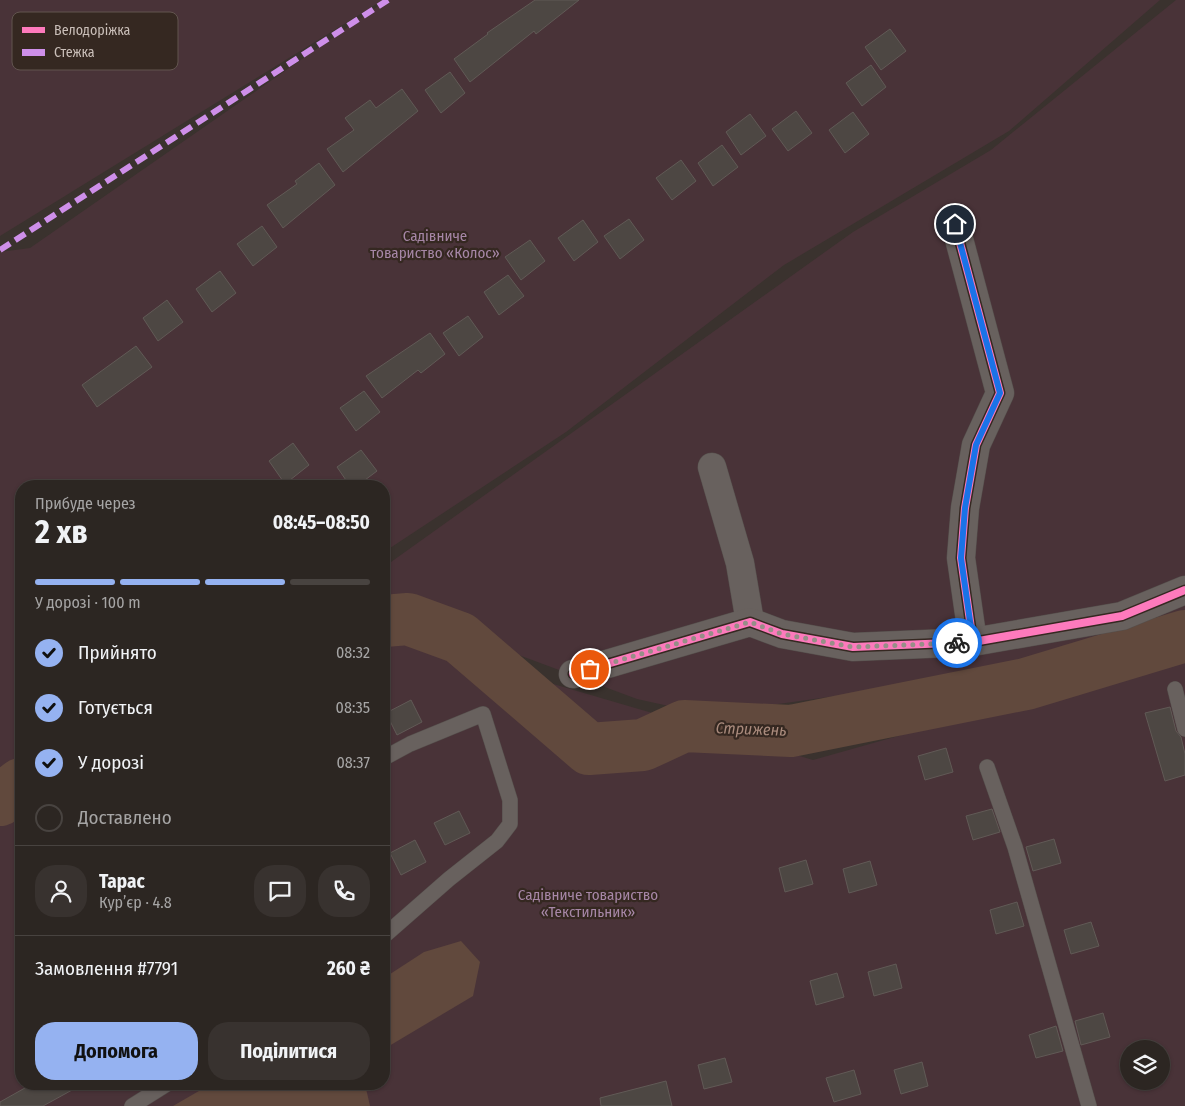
<!DOCTYPE html>
<html lang="uk">
<head>
<meta charset="utf-8">
<style>
	body { margin:0; font-family:"Fira Sans Condensed",sans-serif; background:#38322f; color:#f1f3f6; height:100vh; display:flex; flex-direction:column; font-size:19px; white-space:nowrap }
	* { box-sizing:border-box; margin:0 }
	p { font-size:16px; color:#a6a5a5 }
	.icon { flex:none; width:28px; height:28px; fill:none; stroke:currentColor; stroke-width:2; stroke-linecap:round; stroke-linejoin:round }
	.map { position:relative; flex:1; overflow:hidden }
	.details { position:absolute; left:15px; top:480px; width:375px; height:610px; display:flex; flex-direction:column; background:#2c2622; border-radius:20px; box-shadow:0 1px 4px #0004,0 0 0 1px #484340 }
	.details>* { flex:none }
	.tools { position:absolute; left:1120px; top:1040px; display:grid; gap:10px }
	.tools a { display:grid; place-items:center; width:50px; height:50px; border-radius:50%; background:#2c2622; box-shadow:0 1px 4px #0004,0 0 0 1px #484340; font-size:25px }
	.pin { position:absolute; display:grid; place-items:center; width:42px; height:42px; color:#fff; margin:-21px; border:2px solid #fff; border-radius:50%; box-shadow:0 1px 5px #0007 }
	.courier { position:absolute; display:grid; place-items:center; width:50px; height:50px; margin:-25px; border:4px solid #1a73e8; border-radius:50%; background:#fff; color:#222; box-shadow:0 1px 6px #0007 }
	.head em { font-style:normal; font-weight:700 }
	.head div { display:flex; flex-direction:column-reverse }
	.head { display:flex; align-items:center; justify-content:space-between; height:85px; padding:0 20px }
	h1 { font-size:32px; font-weight:700; line-height:38px }
	.bar { display:grid; grid-template-columns:repeat(4,1fr); gap:8px 5px; align-content:center; height:60px; padding:0 20px }
	.bar i { height:6px; border-radius:4px; background:#484340 }
	.bar .on { background:#95b2f1 }
	.bar p { grid-column:span 4 }
	.line { display:flex; align-items:center; gap:12px; padding:0 20px; border-top:1px solid #484340 }
	.line div { flex:1 }
	.round { display:grid; place-items:center; flex:none; width:52px; height:52px; border-radius:20px; background:#38322f }
	ol { padding:0 20px; list-style:none }
	li { display:flex; align-items:center; gap:15px; height:55px }
	li p { margin-inline-start:auto }
	li .icon { padding:5px; border-radius:50%; background:#95b2f1; color:#111; stroke-width:4 }
	li:last-child { color:#a6a5a5 }
	li i { width:28px; height:28px; border:2px solid #484340; border-radius:50% }
	.primary-button { display:flex; gap:10px; margin-top:auto; padding:10px 20px }
	.primary-button a { flex:1; height:58px; border-radius:20px; background:#95b2f1; color:#111; font-size:20px; font-weight:700; line-height:58px; text-align:center }
	.primary-button a+a { background:#38322f; color:#f1f3f6 }
	.map>svg:first-child { display:block }
</style>
</head>
<body>
<div class="map">
<svg width="1185" height="1106" viewBox="0 0 1185 1106">
	<rect width="100%" height="100%" fill="#3a322e"/>
	<g fill="#493338" fill-rule="evenodd">
		<path d="M0 0H383L0 236Z"/>
		<path d="M387 0H1160L1009 131 784 265 566 432 384 552V486H21V771L0 783V252L30 248Z"/>
		<path d="M1176 0H1185V618L1085 649 843 695 705 714 637 699 384 605V567L853 232 991 150Z"/>
		<path d="M393 637 813 760 1185 655V1106H0V810L21 795V1084H384V638ZM1129 1049H1161V1081H1129Z"/>
	</g>
	<g fill="#61493d">
		<path d="M461 941 480 962 473 996 384 1049V978L424 952Z"/>
		<path d="M211 1084H365L370 1106H173Z"/>
	</g>
	<g fill="none" stroke-linecap="round" stroke-linejoin="round">
		<g stroke="#61493d" stroke-width="52">
			<path d="M384 621 408 619 460 638 589 749 643 745 684 726 791 731 1026 684 1185 636"/>
			<path d="M0 800 21 784"/>
		</g>
	</g>
	<g fill="#4d4743" stroke="#615a56">
		<path d="M535 0H579L536 34 534 31 470 82 454 59 488 34 487 33Z"/>
		<path d="M890 29 906 51 881 70 865 47Z"/>
		<path d="M871 65 886 87 862 106 846 83Z"/>
		<path d="M450 72 465 93 441 113 425 90Z"/>
		<path d="M402 89 418 111 343 172 327 149 354 130 345 118 370 100 376 108Z"/>
		<path d="M796 111 812 133 788 151 772 129Z"/>
		<path d="M853 112 869 134 845 153 829 130Z"/>
		<path d="M750 114 766 136 741 155 726 132Z"/>
		<path d="M722 145 738 167 713 186 698 163Z"/>
		<path d="M681 160 696 181 672 200 656 178Z"/>
		<path d="M319 163 335 185 283 228 267 205 297 184 295 181Z"/>
		<path d="M629 219 644 240 620 259 604 236Z"/>
		<path d="M583 220 598 242 574 261 558 238Z"/>
		<path d="M262 226 277 247 253 266 237 244Z"/>
		<path d="M530 240 545 261 521 280 505 257Z"/>
		<path d="M220 271 236 293 212 312 196 289Z"/>
		<path d="M508 275 524 296 499 315 484 292Z"/>
		<path d="M167 300 183 322 158 341 143 318Z"/>
		<path d="M468 316 483 337 459 356 443 333Z"/>
		<path d="M430 333 445 354 421 373 418 370 382 398 366 376Z"/>
		<path d="M136 346 152 367 97 407 82 385Z"/>
		<path d="M364 391 380 412 356 431 340 408Z"/>
		<path d="M293 443 309 465 285 484 269 461Z"/>
		<path d="M361 450 377 471 357 486H350L337 467Z"/>
		<path d="M411 700 422 722 397 735 386 713Z"/>
		<path d="M1170 707 1176 731 1181 737 1185 754V775L1165 781 1145 713Z"/>
		<path d="M946 748 953 772 925 780 918 756Z"/>
		<path d="M992 809 1000 832 973 840 966 816Z"/>
		<path d="M459 811 470 833 445 845 434 823Z"/>
		<path d="M1054 839 1061 863 1033 871 1026 847Z"/>
		<path d="M415 840 426 862 401 875 390 853Z"/>
		<path d="M806 860 813 884 785 892 779 868Z"/>
		<path d="M870 861 877 885 849 893 843 869Z"/>
		<path d="M1017 902 1024 926 996 934 990 910Z"/>
		<path d="M1091 922 1099 946 1071 954 1064 930Z"/>
		<path d="M896 964 902 988 874 996 868 972Z"/>
		<path d="M837 973 844 997 816 1005 810 981Z"/>
		<path d="M1103 1013 1110 1037 1081 1045 1075 1021Z"/>
		<path d="M1056 1026 1063 1051 1036 1058 1029 1035Z"/>
		<path d="M725 1058 732 1082 704 1089 698 1065Z"/>
		<path d="M922 1062 928 1086 901 1094 894 1070Z"/>
		<path d="M854 1070 861 1094 834 1102 826 1078Z"/>
		<path d="M666 1081 672 1106H601L600 1098Z"/>
		<path d="M32 1084H83L43 1106H0V1102Z"/>
	</g>
	<g fill="none" stroke-linecap="round" stroke-linejoin="round">
		<g stroke="#554f4c" stroke-width="16">
			<g id="service">
				<path d="M1175 689 1185 729"/>
				<path d="M384 758 410 744 483 714 510 800V824L497 841 449 879 384 936"/>
				<path d="M987 767 1015 847 1089 1106"/>
				<path d="M132 1106 167 1084"/>
			</g>
		</g>
		<g stroke="#554f4c" stroke-width="29">
			<g id="minor">
				<path d="M955 224 1000 393 976 445 965 508 961 558 973 642"/>
				<path d="M712 467 740 563 750 622"/>
				<path d="M573 674 750 622 782 634 853 647 973 642 1122 616 1185 590"/>
			</g>
		</g>
		<use href="#service" stroke="#68615e" stroke-width="15"/>
		<use href="#minor" stroke="#68615e" stroke-width="28"/>
		<path stroke="#ce8fe9" stroke-width="6" stroke-dasharray="12 6" stroke-linecap="butt" d="M0 250 388 0"/>
		<g stroke="#352821" stroke-width="11">
			<g id="cycleway">
				<path d="M955 224 1000 393 976 445 965 508 961 558 973 642"/>
				<path d="M573 674 750 622 782 634 853 647 973 642 1122 616 1185 590"/>
			</g>
		</g>
		<use href="#cycleway" stroke="#fd7abc" stroke-width="8"/>
	</g>
	<g fill="none" stroke-linecap="round" stroke-linejoin="round">
		<path stroke="#988e88" stroke-width="5" stroke-dasharray="0 9" d="M590 669 750 622 782 634 853 647 957 643"/>
		<path stroke="#1a73e8" stroke-width="6" d="M955 224 1000 393 976 445 965 508 961 558 973 642 957 643"/>
	</g>
	<g text-anchor="middle" dominant-baseline="central" stroke-width="4.5" stroke-linejoin="round" paint-order="stroke">
		<g font-size="15" fill="#a787a7" stroke="#352821">
			<text x="435" y="236">Садівниче<tspan x="435" dy="17">товариство «Колос»</tspan></text>
			<text x="588" y="895">Садівниче товариство<tspan x="588" dy="17">«Текстильник»</tspan></text>
		</g>
		<g font-size="16" font-style="italic" fill="#aa8b7d" stroke="#352821">
			<text transform="translate(751 729) rotate(2)">Стрижень</text>
		</g>
	</g>
	<rect x="12" y="12" width="166" height="58" rx="8" fill="#352821" stroke="#62554f" stroke-width="1"/>
	<rect x="22" y="27" width="23" height="6" fill="#fd7abc"/>
	<rect x="22" y="49" width="23" height="7" fill="#ce8fe9"/>
	<g font-size="14" fill="#cabfb9">
		<text x="54" y="35">Велодоріжка</text>
		<text x="54" y="57">Стежка</text>
	</g>
</svg>
<div class="tools">
<a><svg class="icon" aria-label="layers" viewBox="0 0 24 24"><path d="M12 4l9 5-9 5-9-5zM3 14l9 5 9-5"/></svg></a>
</div>
<div class="pin" style="left:590px;top:669px;background:#ea580c"><svg class="icon" aria-label="bag" viewBox="0 0 24 24"><path d="M5 8h14l-1 12H6zM9 8a3 3 0 0 1 6 0"/></svg></div>
<div class="pin" style="left:955px;top:224px;background:#1f2937"><svg class="icon" aria-label="home" viewBox="0 0 24 24"><path d="M3 11l9-7 9 7M6 9v11h12V9"/></svg></div>
<div class="courier" style="left:957px;top:643px"><svg class="icon" aria-label="bike" viewBox="0 0 24 24"><circle cx="6" cy="16" r="4"/><circle cx="18" cy="16" r="4"/><path d="M6 16l4-8h5l3 8M10 8l3 8H6M13 5h3"/></svg></div>
<section class="details">
<div class="head"><div><h1>2 хв</h1><p>Прибуде через</p></div><em>08:45–08:50</em></div>
<div class="bar"><i class="on"></i><i class="on"></i><i class="on"></i><i></i><p>У дорозі · 100 m</p></div>
<ol>
<li><svg class="icon" aria-label="check" viewBox="0 0 24 24"><path d="M5 12l5 5 9-10"/></svg>Прийнято<p>08:32</p></li>
<li><svg class="icon" aria-label="check" viewBox="0 0 24 24"><path d="M5 12l5 5 9-10"/></svg>Готується<p>08:35</p></li>
<li><svg class="icon" aria-label="check" viewBox="0 0 24 24"><path d="M5 12l5 5 9-10"/></svg>У дорозі<p>08:37</p></li>
<li><i></i>Доставлено</li>
</ol>
<div class="line" style="height:90px"><a class="round"><svg class="icon" aria-label="person" viewBox="0 0 24 24"><circle cx="12" cy="8" r="4"/><path d="M4 21q1-7 8-7t8 7"/></svg></a><div><b>Тарас</b><p>Кур’єр · 4.8</p></div><a class="round"><svg class="icon" aria-label="chat" viewBox="0 0 24 24"><path d="M4 5h16v11H9l-5 4z"/></svg></a><a class="round"><svg class="icon" aria-label="phone" viewBox="0 0 24 24"><path d="M5 4h4l2 5-3 2q2 4 5 5l2-3 5 2v4C11 20 4 13 5 4z"/></svg></a></div>
<div class="line" style="height:65px"><div>Замовлення #7791</div><b>260 ₴</b></div>
<div class="primary-button"><a>Допомога</a><a>Поділитися</a></div>
</section>
</div>
</body>
</html>
